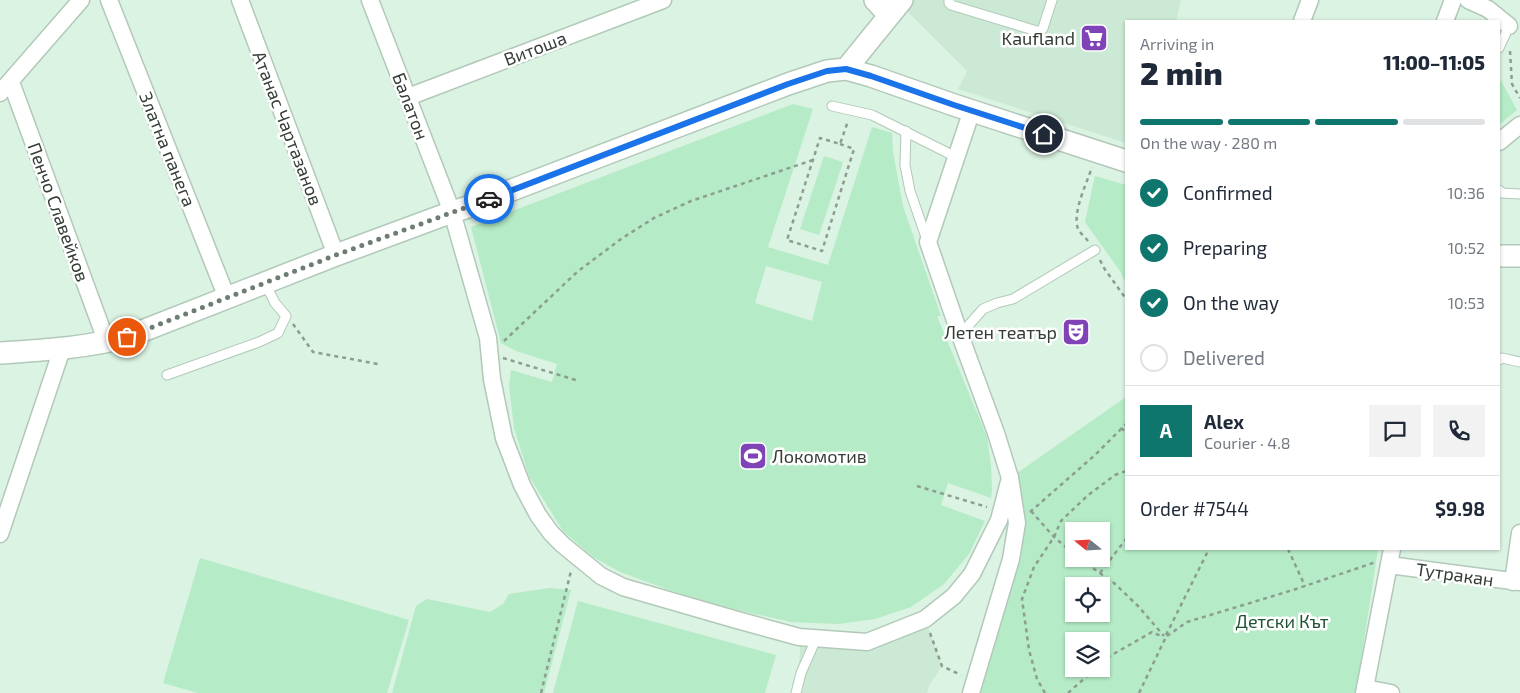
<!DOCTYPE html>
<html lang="en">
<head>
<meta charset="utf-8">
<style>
	body { margin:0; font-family:"Exo 2",sans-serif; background:#f2f2f3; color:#1f2937; height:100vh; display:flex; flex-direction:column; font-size:19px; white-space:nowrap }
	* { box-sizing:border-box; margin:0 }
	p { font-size:16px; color:#747a83 }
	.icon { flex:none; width:28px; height:28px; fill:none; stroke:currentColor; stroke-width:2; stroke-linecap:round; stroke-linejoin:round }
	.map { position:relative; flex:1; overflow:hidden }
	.panel { position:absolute; left:1125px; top:20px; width:375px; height:530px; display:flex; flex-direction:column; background:#fff; border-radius:0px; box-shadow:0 1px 4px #0004 }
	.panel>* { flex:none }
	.needle { width:32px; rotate:288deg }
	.fabs { position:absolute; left:1065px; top:522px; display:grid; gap:10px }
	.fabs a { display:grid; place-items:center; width:45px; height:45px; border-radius:0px; background:#fff; box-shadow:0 1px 4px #0004; font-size:25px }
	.pin { position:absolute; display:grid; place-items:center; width:42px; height:42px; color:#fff; margin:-21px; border:2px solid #fff; border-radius:50%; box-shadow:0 1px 5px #0007 }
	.courier { position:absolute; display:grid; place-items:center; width:50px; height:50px; margin:-25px; border:4px solid #1a73e8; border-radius:50%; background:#fff; color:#222; box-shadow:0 1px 6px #0007 }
	.head em { font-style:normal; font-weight:800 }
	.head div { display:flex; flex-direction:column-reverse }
	.head { display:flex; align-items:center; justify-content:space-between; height:85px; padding:0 15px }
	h1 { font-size:32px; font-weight:800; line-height:38px }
	.bar { display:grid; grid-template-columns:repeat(4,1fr); gap:8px 5px; align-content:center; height:60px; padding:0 15px }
	.bar i { height:6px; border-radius:4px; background:#e0e1e3 }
	.bar .active { background:#0f766e }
	.bar p { grid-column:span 4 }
	.line { display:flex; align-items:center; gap:12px; padding:0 15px; border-top:1px solid #e0e1e3 }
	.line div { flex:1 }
	.round { display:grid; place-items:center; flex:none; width:52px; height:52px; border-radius:0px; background:#f2f2f3 }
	ol { padding:0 15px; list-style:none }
	li { display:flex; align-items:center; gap:15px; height:55px }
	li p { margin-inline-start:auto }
	li .icon { padding:5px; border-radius:50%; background:#0f766e; color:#fff; stroke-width:4 }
	li:last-child { color:#747a83 }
	li i { width:28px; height:28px; border:2px solid #e0e1e3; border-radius:50% }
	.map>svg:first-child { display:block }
</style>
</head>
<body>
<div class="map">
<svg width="1520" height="693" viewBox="0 0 1520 693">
	<rect width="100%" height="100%" fill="#dbf3e2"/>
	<g fill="#cbe9d4">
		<path d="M911 0H1181L1176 21H1126V143L958 89 967 71 904 8Z"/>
		<path d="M925 619 942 666 929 686 927 693H796L800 654 799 637 867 642Z"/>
	</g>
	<g fill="#b5ebc6" fill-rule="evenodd">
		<path d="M1499 77 1517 110 1499 125Z"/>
		<path d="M793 104 813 109 768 247 828 265 872 127 892 133 893 152 903 206 941 316H937L987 437 991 466 992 489 991 498 948 483 941 505 985 521 969 554 944 584 911 607 875 619 838 624 791 622 732 609 669 590 620 572 593 557 563 531 529 476 514 428 509 386 511 370 552 382 557 364 516 351 501 343 471 227ZM766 266 822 282 812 321 755 303Z"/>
		<path d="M824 156 843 162 819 235 800 229Z"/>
		<path d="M1095 176 1126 185V284L1120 271 1085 222Z"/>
		<path d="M1126 397V549H1378L1356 693H971L1011 559 1010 478ZM1074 531H1101V559H1074ZM1074 586H1101V614H1074ZM1074 641H1101V669H1074Z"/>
		<path d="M200 558 409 620 387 693H198L163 683Z"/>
		<path d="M549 588 571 590 544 693H392L416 606 427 599 490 612 503 604 509 594Z"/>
		<path d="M578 601 776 655 765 693H553Z"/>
	</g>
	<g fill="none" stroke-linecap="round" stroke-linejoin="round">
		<g stroke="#b2c9b9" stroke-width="11">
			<g id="service">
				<path d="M949 0V3L951 5 1040 32 1043 28 1052 0"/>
				<path d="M1499 48 1509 26"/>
				<path d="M832 106 872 115 956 157"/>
				<path d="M906 131 905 165 910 191 927 240"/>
				<path d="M1499 190 1502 193 1520 194"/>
				<path d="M960 335 983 309 997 303 1013 299 1095 250"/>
				<path d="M1499 360 1502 358 1520 362"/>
				<path d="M167 375 259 342 278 333 286 316 275 303 265 283"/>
				<path d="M796 693 801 673 816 639"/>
			</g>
		</g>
		<g stroke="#b2c9b9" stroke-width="19">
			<g id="minor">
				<path d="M109 0 227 298"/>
				<path d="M240 0 336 255"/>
				<path d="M370 0 452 212 488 338 492 379 504 438 522 485 538 515 551 533 563 545 601 576 623 587 737 620 799 637 867 642 925 619 954 596 972 574 999 520 1010 478"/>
				<path d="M1468 0 1488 9 1509 26"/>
				<path d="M1302 21 1310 0"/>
				<path d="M1445 21 1453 0"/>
				<path d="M11 82 107 343"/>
				<path d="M0 93 81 0"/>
				<path d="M408 97 663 0"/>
				<path d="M1499 142 1520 125"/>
				<path d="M0 534 62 349"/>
				<path d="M1389 565 1520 582"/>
				<path d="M1513 582 1520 533"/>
				<path d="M1365 688 1391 693"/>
				<path d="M971 693 1011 559 1017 523 1010 478 996 433 960 335 928 242 972 110"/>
				<path d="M1364 693 1392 549"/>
			</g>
		</g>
		<g stroke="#b2c9b9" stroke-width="24">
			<g id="tertiary">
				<path d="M875 0 889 15"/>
				<path d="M846 69 902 0"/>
				<path d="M1499 256H1520"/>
				<path d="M0 353C43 350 85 348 127 337L336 255 452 212 465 208 788 84 827 71 846 69 871 76 954 105 1126 161"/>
			</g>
		</g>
		<g stroke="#8c9d91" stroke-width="2.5" stroke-dasharray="4 4" stroke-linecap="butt">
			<path d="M1510 51 1512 84 1520 98"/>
			<path d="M840 144 854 149 822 251 787 240 820 138 840 144 848 121"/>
			<path d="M1088 241C1085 237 1080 233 1078 229 1072 212 1087 183 1092 167"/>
			<path d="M1100 260 1104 268 1126 299"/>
			<path d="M293 324 313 352 378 364"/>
			<path d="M504 341 577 272 621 239 654 218 691 201 813 160"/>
			<path d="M503 358 579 381"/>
			<path d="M1121 428 1126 432"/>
			<path d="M917 486 987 507"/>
			<path d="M1031 511 1054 537 1074 554"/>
			<path d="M1030 512 1095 455 1126 424"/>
			<path d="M1288 549 1305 586"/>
			<path d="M1080 559 1114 583 1138 606 1164 636"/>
			<path d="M1100 573 1126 539"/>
			<path d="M930 633 942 666 961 675"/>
			<path d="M1166 635 1209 549"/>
			<path d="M1167 636 1187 622 1293 590 1376 562"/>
			<path d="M1101 663 1110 656 1152 632 1163 637"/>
			<path d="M541 693 571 571"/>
			<path d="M1045 693 1037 679 1029 650 1022 599 1034 567 1054 537 1061 521 1087 496 1115 475 1126 471"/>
			<path d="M1068 693 1095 669"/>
			<path d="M1139 693 1165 639"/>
		</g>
		<use href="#service" stroke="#fff" stroke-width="9"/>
		<use href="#minor" stroke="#fff" stroke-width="16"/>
		<use href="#tertiary" stroke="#fff" stroke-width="21"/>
	</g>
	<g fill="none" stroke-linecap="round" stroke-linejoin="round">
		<path stroke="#6e7d72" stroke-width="5" stroke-dasharray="0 9" d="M127 337 336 255 489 199"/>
		<path stroke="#1a73e8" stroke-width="6" d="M489 199 788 84 827 71 846 69 871 76 954 105 1044 134"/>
	</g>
	<defs>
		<g id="supermarket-square" transform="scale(1.4375)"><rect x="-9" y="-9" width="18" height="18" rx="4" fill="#7f42b7" stroke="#fff"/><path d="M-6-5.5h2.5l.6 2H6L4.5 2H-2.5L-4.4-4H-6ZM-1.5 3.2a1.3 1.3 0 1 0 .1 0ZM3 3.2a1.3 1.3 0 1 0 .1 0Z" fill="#fff"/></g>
		<g id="theatre-square" transform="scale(1.4375)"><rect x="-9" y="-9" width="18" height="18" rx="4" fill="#7f42b7" stroke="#fff"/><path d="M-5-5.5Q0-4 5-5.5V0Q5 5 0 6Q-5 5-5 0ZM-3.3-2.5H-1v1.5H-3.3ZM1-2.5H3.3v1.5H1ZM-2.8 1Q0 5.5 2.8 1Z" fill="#fff"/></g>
		<g id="stadium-square" transform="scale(1.4375)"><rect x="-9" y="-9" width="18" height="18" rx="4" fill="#7f42b7" stroke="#fff"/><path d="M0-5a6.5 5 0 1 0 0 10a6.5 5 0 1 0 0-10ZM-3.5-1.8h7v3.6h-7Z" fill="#fff"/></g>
	</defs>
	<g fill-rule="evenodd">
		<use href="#supermarket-square" x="1094" y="38"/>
		<use href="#theatre-square" x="1076" y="332"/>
		<use href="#stadium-square" x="753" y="456"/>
	</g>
	<g text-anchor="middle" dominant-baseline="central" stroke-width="5" stroke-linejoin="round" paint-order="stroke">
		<g font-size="18" fill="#343d36" stroke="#fff" text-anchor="end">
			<text x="1075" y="38">Kaufland</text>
			<text x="1057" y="332">Летен театър</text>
			<text x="772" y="456" text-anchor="start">Локомотив</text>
		</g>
		<g font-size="18" fill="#343d36" stroke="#fff">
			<text transform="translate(535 48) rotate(-21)">Витоша</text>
			<text transform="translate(411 106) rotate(69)">Балатон</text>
			<text transform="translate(288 128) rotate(69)">Атанас Чартазанов</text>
			<text transform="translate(168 149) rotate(68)">Златна панега</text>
			<text transform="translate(59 212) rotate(70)">Пенчо Славейков</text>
			<text transform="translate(1455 574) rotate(8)">Тутракан</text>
		</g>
		<g font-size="18" fill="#1d5233" stroke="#fff">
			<text x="1282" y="621">Детски Кът</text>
		</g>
	</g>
</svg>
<div class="fabs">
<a><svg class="needle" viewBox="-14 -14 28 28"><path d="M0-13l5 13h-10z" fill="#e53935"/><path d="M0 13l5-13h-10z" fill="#747a83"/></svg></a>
<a><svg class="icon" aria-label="locate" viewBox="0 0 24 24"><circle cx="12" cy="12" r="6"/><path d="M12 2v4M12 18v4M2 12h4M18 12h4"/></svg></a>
<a><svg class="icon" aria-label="layers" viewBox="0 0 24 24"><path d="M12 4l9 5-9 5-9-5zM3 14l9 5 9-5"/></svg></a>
</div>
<div class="pin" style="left:127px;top:337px;background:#ea580c"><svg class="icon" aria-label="bag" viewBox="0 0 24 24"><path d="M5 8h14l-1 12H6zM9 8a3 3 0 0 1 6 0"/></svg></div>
<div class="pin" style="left:1044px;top:134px;background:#1f2937"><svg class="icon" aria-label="home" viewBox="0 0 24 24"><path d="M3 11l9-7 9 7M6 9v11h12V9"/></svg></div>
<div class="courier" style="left:489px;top:199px"><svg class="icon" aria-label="car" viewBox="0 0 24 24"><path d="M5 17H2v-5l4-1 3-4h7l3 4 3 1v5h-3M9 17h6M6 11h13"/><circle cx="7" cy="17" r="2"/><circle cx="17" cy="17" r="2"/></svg></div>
<section class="panel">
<div class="head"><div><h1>2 min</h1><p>Arriving in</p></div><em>11:00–11:05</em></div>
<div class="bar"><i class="active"></i><i class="active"></i><i class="active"></i><i></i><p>On the way · 280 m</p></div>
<ol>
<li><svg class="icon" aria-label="check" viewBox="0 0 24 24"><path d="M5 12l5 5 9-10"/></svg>Confirmed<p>10:36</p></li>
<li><svg class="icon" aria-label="check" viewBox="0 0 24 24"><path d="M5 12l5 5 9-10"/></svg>Preparing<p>10:52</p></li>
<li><svg class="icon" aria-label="check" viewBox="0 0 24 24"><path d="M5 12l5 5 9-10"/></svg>On the way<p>10:53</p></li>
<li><i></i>Delivered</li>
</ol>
<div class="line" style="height:90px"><b class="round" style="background:#0f766e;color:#fff">A</b><div><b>Alex</b><p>Courier · 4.8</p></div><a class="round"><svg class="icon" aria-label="chat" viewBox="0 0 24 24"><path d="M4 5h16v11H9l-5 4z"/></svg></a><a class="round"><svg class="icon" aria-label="phone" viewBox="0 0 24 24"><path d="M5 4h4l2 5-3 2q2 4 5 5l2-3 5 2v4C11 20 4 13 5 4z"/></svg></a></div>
<div class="line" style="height:65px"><div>Order #7544</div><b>$9.98</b></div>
</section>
</div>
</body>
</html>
